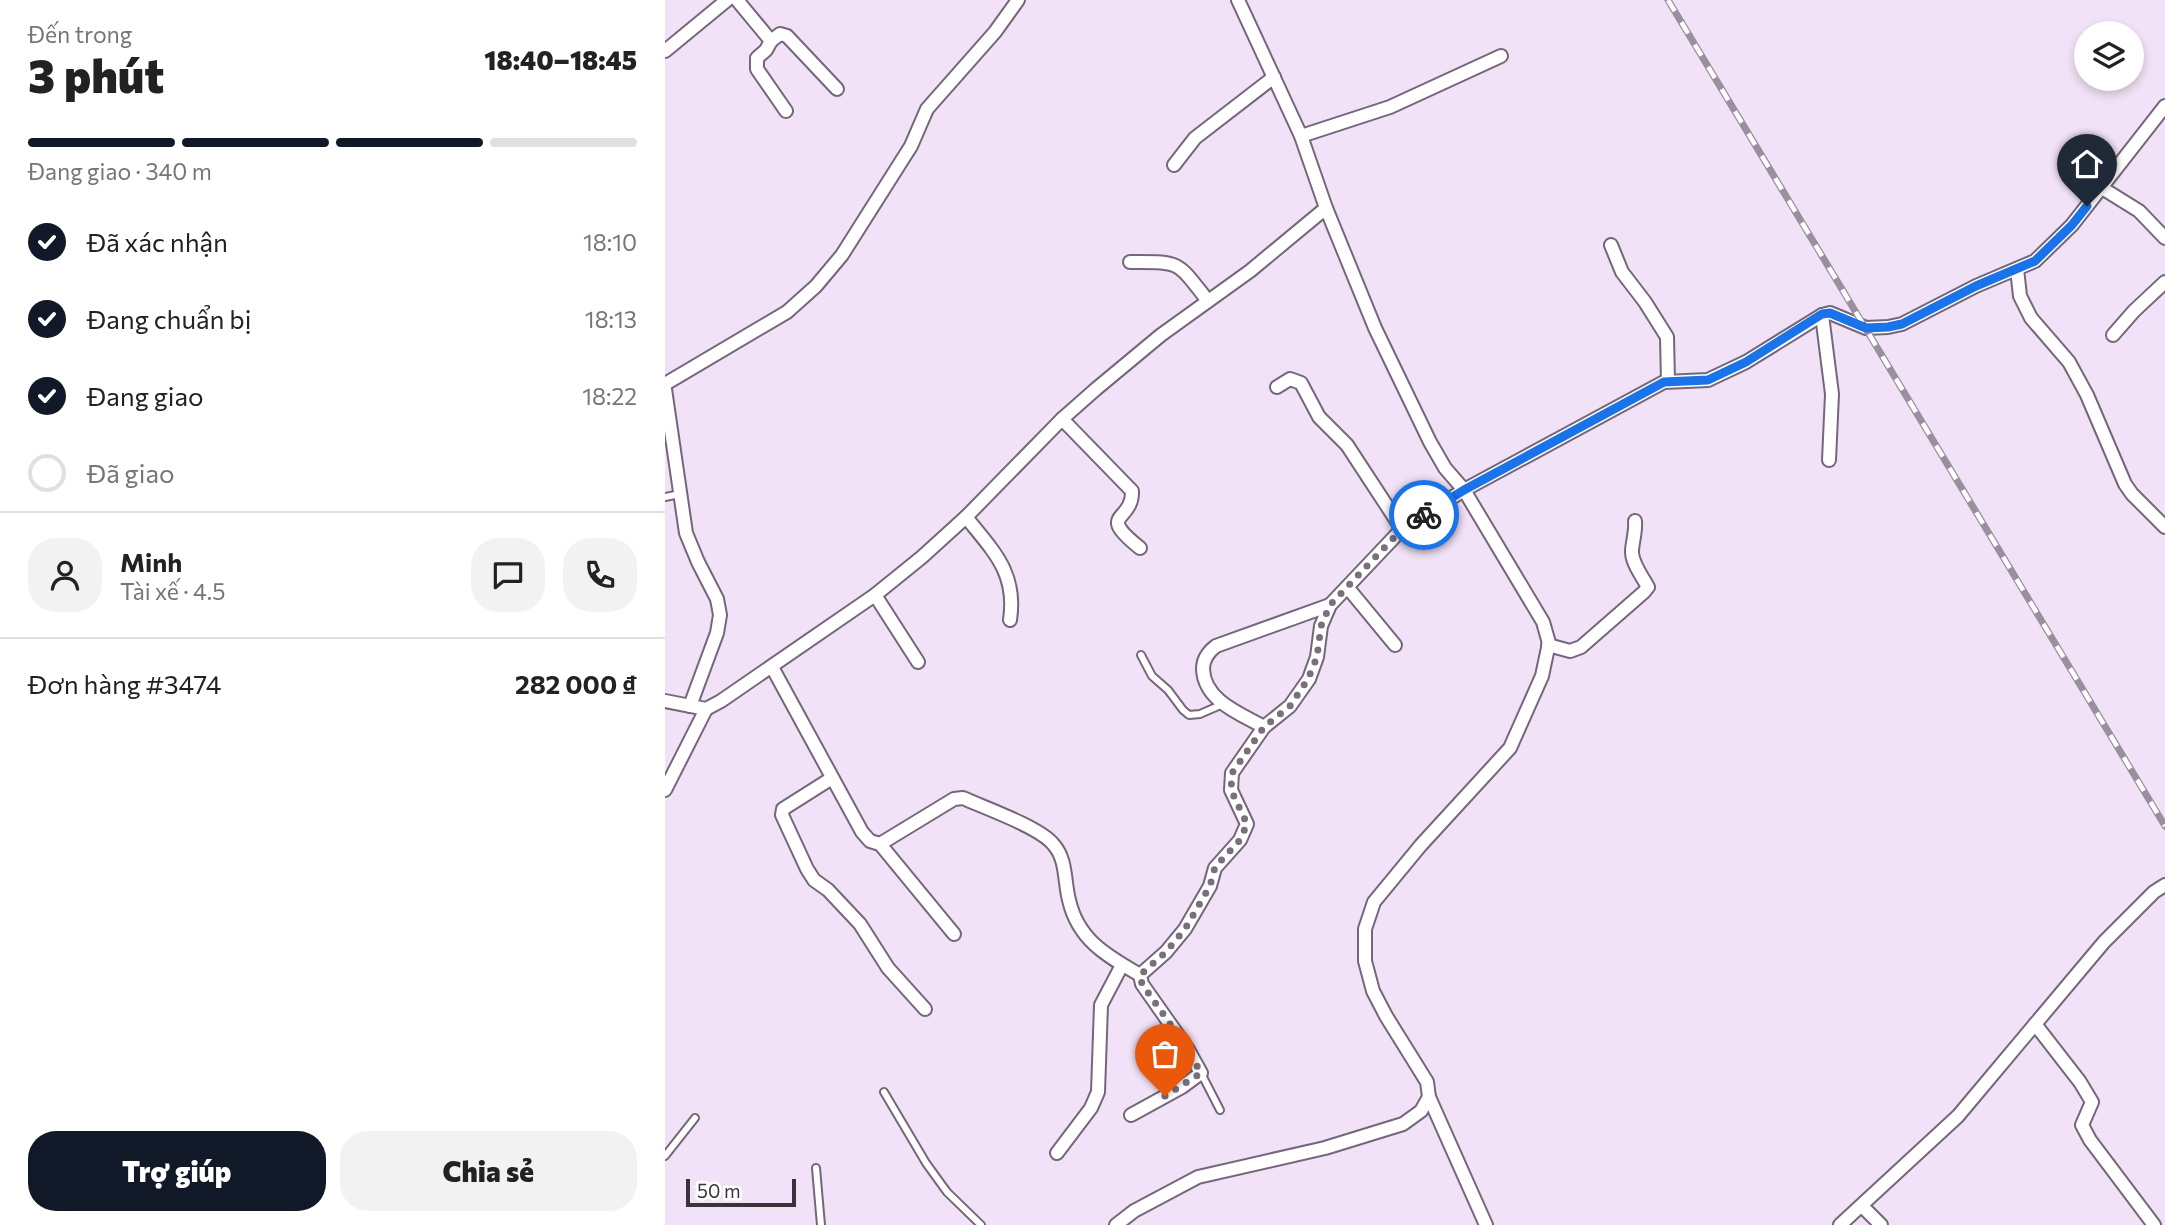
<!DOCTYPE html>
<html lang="vi">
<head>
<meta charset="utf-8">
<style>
	body { margin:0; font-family:Commissioner,sans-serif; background:#f2f2f2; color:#222; height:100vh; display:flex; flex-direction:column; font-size:26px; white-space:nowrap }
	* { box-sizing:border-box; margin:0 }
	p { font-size:23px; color:#767676 }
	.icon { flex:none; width:38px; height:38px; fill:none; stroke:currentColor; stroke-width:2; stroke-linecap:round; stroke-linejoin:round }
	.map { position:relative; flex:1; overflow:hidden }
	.details { display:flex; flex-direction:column; background:#fff; width:665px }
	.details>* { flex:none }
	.buttons { position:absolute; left:1409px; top:21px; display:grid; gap:14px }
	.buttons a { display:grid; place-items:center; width:70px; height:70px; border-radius:50%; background:#fff; box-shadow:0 4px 10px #0003; font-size:35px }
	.scale { position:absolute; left:21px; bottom:18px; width:110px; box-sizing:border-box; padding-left:7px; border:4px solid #39333c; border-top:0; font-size:19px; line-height:24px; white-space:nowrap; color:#39333c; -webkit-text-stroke:5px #fff; paint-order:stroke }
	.pin { position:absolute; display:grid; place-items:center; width:60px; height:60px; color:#fff; margin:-72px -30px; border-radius:50% 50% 50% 0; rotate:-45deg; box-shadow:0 0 7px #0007 }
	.pin .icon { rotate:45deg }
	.courier { position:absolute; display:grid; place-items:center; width:70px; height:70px; margin:-35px; border:5px solid #1a73e8; border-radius:50%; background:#fff; color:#222; box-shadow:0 2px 9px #0007 }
	.head em { font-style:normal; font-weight:800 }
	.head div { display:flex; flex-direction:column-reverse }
	.head { display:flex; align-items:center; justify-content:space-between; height:119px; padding:0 28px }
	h1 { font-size:46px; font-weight:800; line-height:52px }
	.bar { display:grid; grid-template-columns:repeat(4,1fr); gap:10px 7px; align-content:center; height:84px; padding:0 28px }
	.bar i { height:9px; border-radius:5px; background:#e0e0e0 }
	.bar .current { background:#111827 }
	.bar p { grid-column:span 4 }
	.line { display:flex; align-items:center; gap:18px; padding:0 28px; border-top:2px solid #e0e0e0 }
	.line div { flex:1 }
	.round { display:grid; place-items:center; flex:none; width:74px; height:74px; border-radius:28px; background:#f2f2f2 }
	ol { padding:0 28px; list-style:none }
	li { display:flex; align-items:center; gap:21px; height:77px }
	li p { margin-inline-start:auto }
	li .icon { padding:7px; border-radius:50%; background:#111827; color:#fff; stroke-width:4 }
	li:last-child { color:#767676 }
	li i { width:38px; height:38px; border:4px solid #e0e0e0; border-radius:50% }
	.action { display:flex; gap:14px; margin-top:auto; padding:14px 28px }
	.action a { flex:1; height:80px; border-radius:28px; background:#111827; color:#fff; font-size:28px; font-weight:800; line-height:80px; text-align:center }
	.action a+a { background:#f2f2f2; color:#222 }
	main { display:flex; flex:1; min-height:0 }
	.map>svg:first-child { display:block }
</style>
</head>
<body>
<main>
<section class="details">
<div class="head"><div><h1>3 phút</h1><p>Đến trong</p></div><em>18:40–18:45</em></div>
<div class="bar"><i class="current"></i><i class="current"></i><i class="current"></i><i></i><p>Đang giao · 340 m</p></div>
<ol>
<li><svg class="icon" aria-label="check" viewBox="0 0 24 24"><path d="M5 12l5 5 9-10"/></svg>Đã xác nhận<p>18:10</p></li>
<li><svg class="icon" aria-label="check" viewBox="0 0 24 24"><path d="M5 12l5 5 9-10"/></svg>Đang chuẩn bị<p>18:13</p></li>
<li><svg class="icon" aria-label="check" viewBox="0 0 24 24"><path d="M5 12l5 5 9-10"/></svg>Đang giao<p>18:22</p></li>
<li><i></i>Đã giao</li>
</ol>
<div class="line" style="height:126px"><a class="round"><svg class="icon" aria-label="person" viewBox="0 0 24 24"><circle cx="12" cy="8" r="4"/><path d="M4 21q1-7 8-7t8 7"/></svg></a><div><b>Minh</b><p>Tài xế · 4.5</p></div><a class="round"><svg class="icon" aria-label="chat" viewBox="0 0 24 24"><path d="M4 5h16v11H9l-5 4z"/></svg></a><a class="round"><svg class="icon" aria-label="phone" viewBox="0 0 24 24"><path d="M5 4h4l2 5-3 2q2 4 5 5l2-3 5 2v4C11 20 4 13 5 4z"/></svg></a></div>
<div class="line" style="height:91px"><div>Đơn hàng #3474</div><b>282 000 ₫</b></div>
<div class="action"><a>Trợ giúp</a><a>Chia sẻ</a></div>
</section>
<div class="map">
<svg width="1500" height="1225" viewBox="0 0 1500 1225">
	<rect width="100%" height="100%" fill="#f2e2f7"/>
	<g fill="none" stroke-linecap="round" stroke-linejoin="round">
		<g stroke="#75677a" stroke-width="10">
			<g id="service">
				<path d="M0 497 15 494"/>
				<path d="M476 655 487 676 503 690 518 710 524 715 535 714 558 704"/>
				<path d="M536 1073 555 1110"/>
				<path d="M219 1092 261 1163 282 1192 316 1225"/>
				<path d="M0 1156 30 1118"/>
				<path d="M151 1168 156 1225"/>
			</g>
		</g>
		<g stroke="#75677a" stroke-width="16">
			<g id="minor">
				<path d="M72 0 106 41 115 34 122 36 172 89"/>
				<path d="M106 41 101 50 92 58V69L121 111"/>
				<path d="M0 51 62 0"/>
				<path d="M636 136 725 107 836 56"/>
				<path d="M509 165 530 138 609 77"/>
				<path d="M1437 188 1474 211 1500 238"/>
				<path d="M946 245 957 272 980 302 1002 337 1003 381"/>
				<path d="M465 262C516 262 511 260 543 301"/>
				<path d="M1352 269 1355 296 1366 318 1404 362 1422 395 1460 484 1467 494 1500 527"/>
				<path d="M1157 315 1167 394 1164 460"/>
				<path d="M1448 335 1469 311 1500 282"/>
				<path d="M0 384 122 312 151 286 177 255 246 146 262 109 330 32 353 0"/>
				<path d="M612 387 625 379 636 383 654 417 682 445 737 529"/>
				<path d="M0 389 21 533 33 562 52 599 55 615 52 633 25 706"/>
				<path d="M397 419 467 491C468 523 430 512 475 548"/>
				<path d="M301 517C329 552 352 573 345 620"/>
				<path d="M683 588 730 645"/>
				<path d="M210 595 253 662"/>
				<path d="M883 645 905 651 916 647 979 592 983 587C977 576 966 562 967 550 968 539 971 531 970 521"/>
				<path d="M107 667 197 832 205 841 215 844 289 799 298 798C320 808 374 827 388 844 402 859 399 881 404 900 413 940 442 956 475 975"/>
				<path d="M0 701 41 709 56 701 210 595 257 557 301 517 397 419 431 389 496 335 585 271 661 208 636 136 573 0"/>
				<path d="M599 727C576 714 539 701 538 669 538 660 543 652 551 646L665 605"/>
				<path d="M167 778 118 809 117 815 142 869 149 880 163 890 195 924 223 968 260 1009"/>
				<path d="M0 790 41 709"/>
				<path d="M215 844 289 934"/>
				<path d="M1370 1024 1415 1082 1427 1102 1417 1125 1425 1140 1489 1225"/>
				<path d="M764 1097 821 1225"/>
				<path d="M466 1115 517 1087 536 1073 522 1048 477 984 475 975 501 952 520 929 545 886 550 868 575 840 582 824 566 790 567 773 599 727 625 706 644 679 652 657 656 626 665 605 737 529 799 490 999 382 1043 380 1081 362 1157 315 1165 313 1201 328 1223 327 1237 324 1311 286 1370 261 1407 225 1500 106"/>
				<path d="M392 1153 426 1108 433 1092 436 1005 457 965"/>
				<path d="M1197 1206 1216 1225"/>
				<path d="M451 1225 469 1211 533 1177 660 1148 738 1124 756 1111 764 1097 762 1082 721 1016 708 991 700 961V929L709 902 756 845 845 748 877 676 884 643 878 622 799 490 780 468 765 442 710 328 661 208"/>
				<path d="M1175 1225 1293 1116 1439 942 1489 892 1500 885"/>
			</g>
		</g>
		<use href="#service" stroke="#fff" stroke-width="6"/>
		<use href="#minor" stroke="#fff" stroke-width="12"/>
		<g stroke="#9a8f9e" stroke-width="7">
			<path id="rail" d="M1003 0 1500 826"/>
		</g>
		<use href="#rail" stroke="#fff" stroke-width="4.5" stroke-dasharray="13" stroke-linecap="butt"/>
	</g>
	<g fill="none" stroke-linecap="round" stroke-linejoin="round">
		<path stroke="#7a707d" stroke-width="7" stroke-dasharray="0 12.6" d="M500 1096 536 1073 522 1048 477 984 475 975 501 952 520 929 545 886 550 867 575 840 582 824 566 790 567 773 599 727 625 706 643 679 652 657 656 626 665 605 737 529 759 515"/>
		<path stroke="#1a73e8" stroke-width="9" d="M759 515 799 490 999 382 1043 380 1081 362 1157 314 1165 313 1201 328 1223 327 1237 324 1311 286 1370 261 1407 225 1422 206"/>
	</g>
</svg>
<div class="buttons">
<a><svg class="icon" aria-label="layers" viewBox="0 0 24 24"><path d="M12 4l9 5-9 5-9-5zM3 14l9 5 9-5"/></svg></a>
</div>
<div class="scale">50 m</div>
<div class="pin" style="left:500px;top:1096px;background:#ea580c"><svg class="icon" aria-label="bag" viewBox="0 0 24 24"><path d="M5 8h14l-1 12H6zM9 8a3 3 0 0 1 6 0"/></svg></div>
<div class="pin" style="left:1422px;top:206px;background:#1f2937"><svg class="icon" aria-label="home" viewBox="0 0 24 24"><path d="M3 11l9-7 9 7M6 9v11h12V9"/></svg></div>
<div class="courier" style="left:759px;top:515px"><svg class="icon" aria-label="bike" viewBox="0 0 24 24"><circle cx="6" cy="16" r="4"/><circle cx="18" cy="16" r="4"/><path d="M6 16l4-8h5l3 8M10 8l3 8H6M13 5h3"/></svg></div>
</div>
</main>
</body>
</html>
